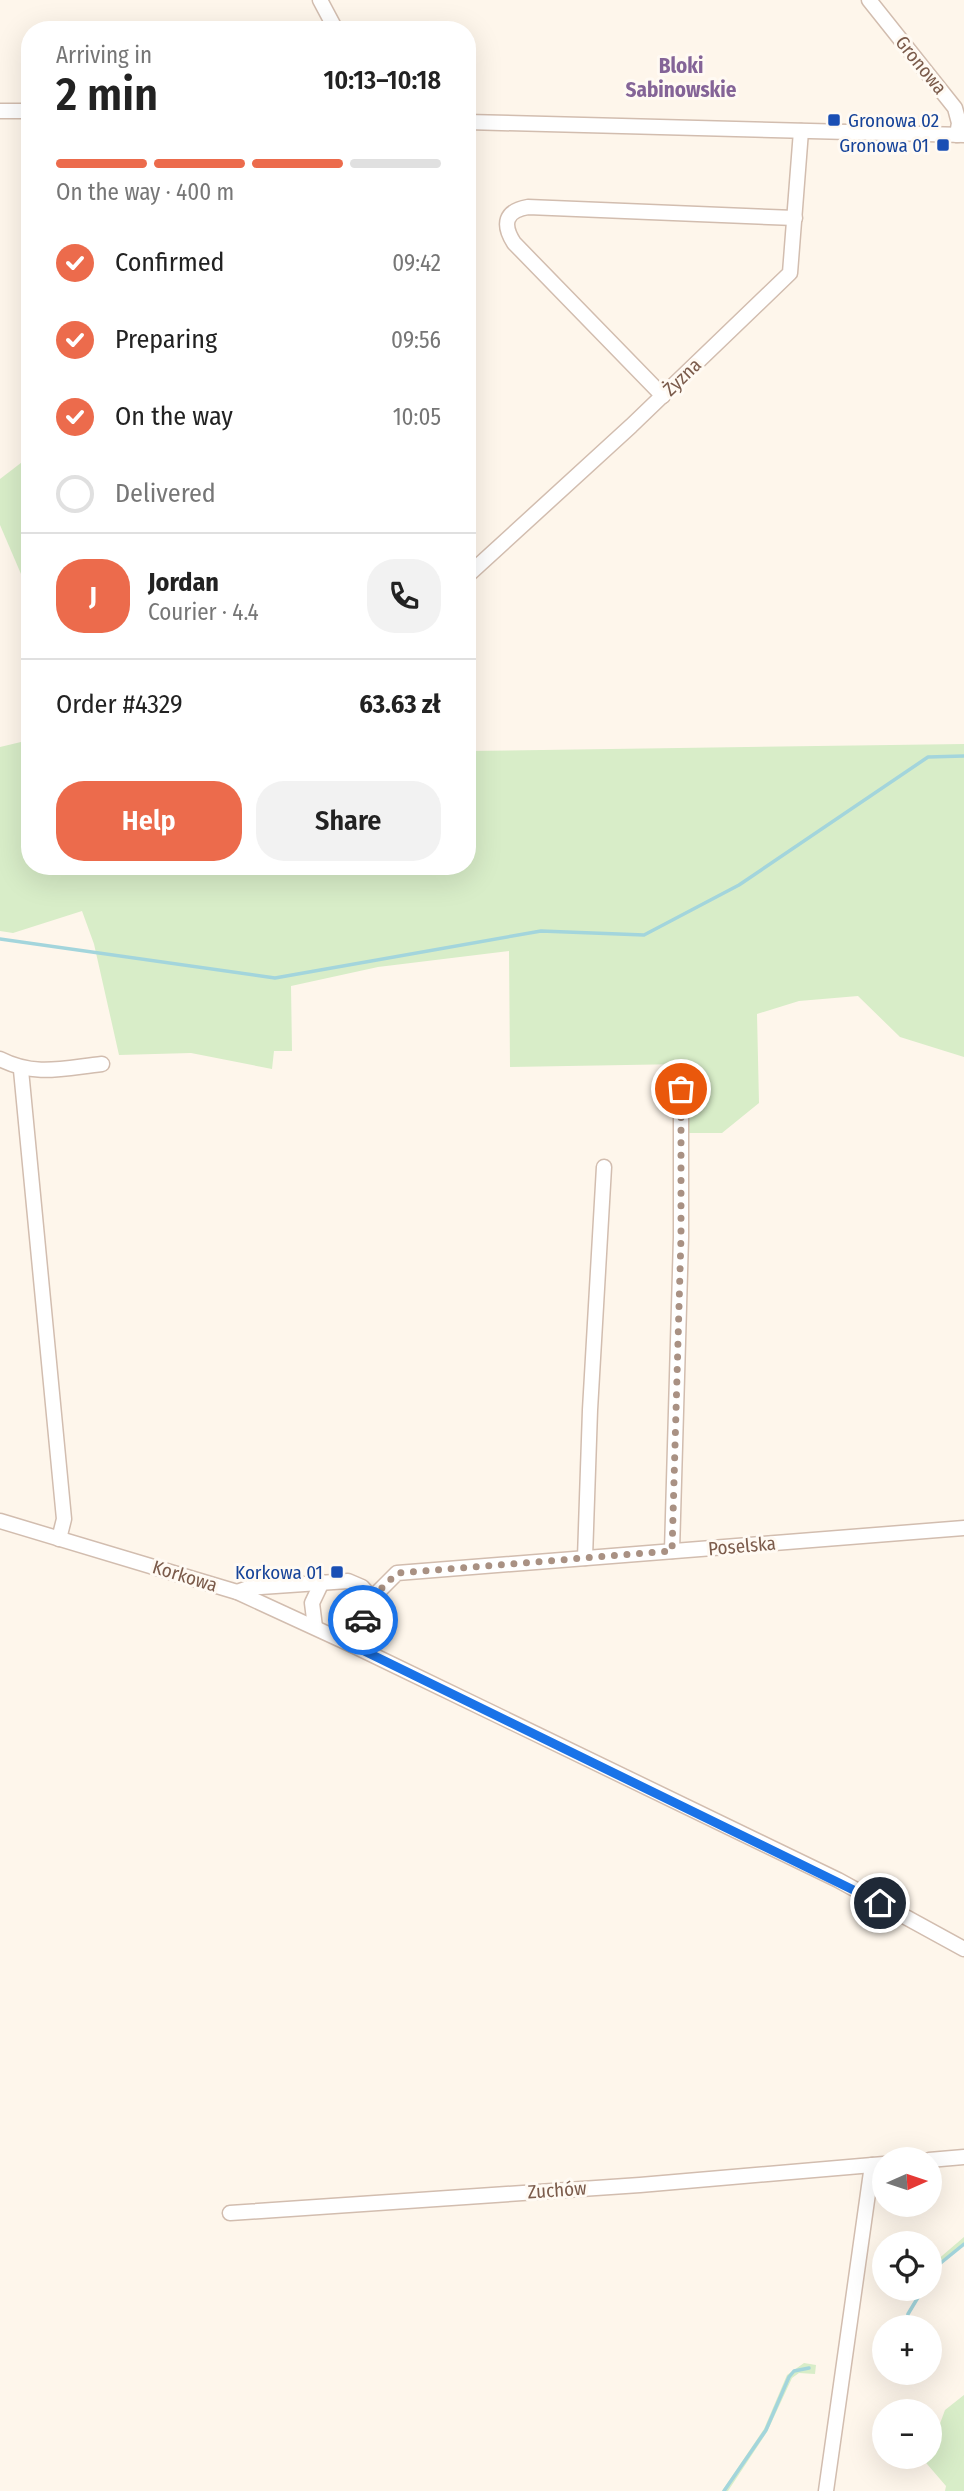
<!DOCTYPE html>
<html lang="en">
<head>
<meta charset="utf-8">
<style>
	body { margin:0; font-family:"Fira Sans Condensed",sans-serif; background:#f2f2f2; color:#222; height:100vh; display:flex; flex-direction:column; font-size:26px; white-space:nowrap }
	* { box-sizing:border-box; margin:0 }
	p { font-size:23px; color:#767676 }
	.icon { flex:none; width:38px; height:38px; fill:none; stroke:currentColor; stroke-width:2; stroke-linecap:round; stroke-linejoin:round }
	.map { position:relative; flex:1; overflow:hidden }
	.panel { position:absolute; left:21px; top:21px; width:455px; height:854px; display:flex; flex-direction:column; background:#fff; border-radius:28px; box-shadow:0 7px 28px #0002 }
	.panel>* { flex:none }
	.needle { width:46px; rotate:87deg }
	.tools { position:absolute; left:872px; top:2147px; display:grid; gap:14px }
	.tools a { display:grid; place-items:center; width:70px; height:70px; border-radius:50%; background:#fff; box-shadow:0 7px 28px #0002; font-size:35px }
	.pin { position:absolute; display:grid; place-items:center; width:60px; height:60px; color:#fff; margin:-30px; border:4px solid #fff; border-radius:50%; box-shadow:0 2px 7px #0007 }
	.courier { position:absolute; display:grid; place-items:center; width:70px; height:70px; margin:-35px; border:5px solid #1a73e8; border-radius:50%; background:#fff; color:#222; box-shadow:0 2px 9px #0007 }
	.overview em { font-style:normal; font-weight:600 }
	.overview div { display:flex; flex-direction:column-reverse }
	.overview { display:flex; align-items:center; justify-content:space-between; height:119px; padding:0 35px }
	h1 { font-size:46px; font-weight:600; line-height:52px }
	.bar { display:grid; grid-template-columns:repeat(4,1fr); gap:10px 7px; align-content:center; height:84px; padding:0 35px }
	.bar i { height:9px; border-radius:5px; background:#e0e0e0 }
	.bar .current { background:#ec6b4c }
	.bar p { grid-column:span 4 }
	.line { display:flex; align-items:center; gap:18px; padding:0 35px; border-top:2px solid #e0e0e0 }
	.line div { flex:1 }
	.round { display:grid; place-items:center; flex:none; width:74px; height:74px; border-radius:28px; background:#f2f2f2 }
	ol { padding:0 35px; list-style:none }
	li { display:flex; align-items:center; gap:21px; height:77px }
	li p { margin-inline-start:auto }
	li .icon { padding:7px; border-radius:50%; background:#ec6b4c; color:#fff; stroke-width:4 }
	li:last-child { color:#767676 }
	li i { width:38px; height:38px; border:4px solid #e0e0e0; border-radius:50% }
	.button { display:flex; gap:14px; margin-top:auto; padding:14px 35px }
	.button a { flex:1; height:80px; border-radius:28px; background:#ec6b4c; color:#fff; font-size:28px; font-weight:600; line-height:80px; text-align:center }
	.button a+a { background:#f2f2f2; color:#222 }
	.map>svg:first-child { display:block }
</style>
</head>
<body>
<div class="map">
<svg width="964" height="2491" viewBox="0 0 964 2491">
	<rect width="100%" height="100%" fill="#fef6eb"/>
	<g fill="#d8edc8">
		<path d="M30 456V595L0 525V479Z"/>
		<path d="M21 742 30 745V866H467V751L964 744V1057L900 1037 858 996 799 1001 757 1014 759 1103 722 1133H684V1064L510 1067 509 951 378 967 291 986 292 1051H274L272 1069 191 1053 119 1055 94 944 82 911 13 933 0 931V747Z"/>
		<path d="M964 2237V2245L938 2267 929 2281 936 2261Z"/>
		<path d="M804 2363 816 2365 815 2374 799 2373 792 2378 767 2432 728 2491H722L764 2429 787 2375Z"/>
		<path d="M964 2395V2491H945L946 2486 921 2457H929V2430L938 2429 945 2410Z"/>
	</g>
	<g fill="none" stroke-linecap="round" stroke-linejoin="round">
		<g stroke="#a3d5dc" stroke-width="3.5">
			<path d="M0 939 275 978 541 931 644 935 739 885 928 757 964 756"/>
			<path d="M929 2279 937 2266 964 2244"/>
			<path d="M906 2328 908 2314 923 2289"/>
			<path d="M724 2491 766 2430 789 2377 794 2371 809 2368"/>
		</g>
		<g stroke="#d2bdaf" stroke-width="17">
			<g id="minor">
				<path d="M320 0 336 30"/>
				<path d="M869 0 955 108 959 123 957 135"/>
				<path d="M0 111H30"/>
				<path d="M467 122 964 135"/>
				<path d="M663 396 514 243C502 224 505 211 528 207L795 218"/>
				<path d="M467 576 631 426 790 273 801 131"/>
				<path d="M0 1059C35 1077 64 1068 102 1064"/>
				<path d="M21 1070 64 1519 59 1539"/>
				<path d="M0 1521 237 1592 352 1645 838 1880 964 1949"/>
				<path d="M672 1551 681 1237V1089"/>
				<path d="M585 1558 590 1410 604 1167"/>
				<path d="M237 1592 248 1588 348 1581 362 1587 372 1598"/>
				<path d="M315 1627 312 1603 322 1582"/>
				<path d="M352 1645 372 1598 397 1573 964 1528"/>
				<path d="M929 2160 964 2157"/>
				<path d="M230 2213 640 2185 884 2164"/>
				<path d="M826 2491 872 2165"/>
			</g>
		</g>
		<use href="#minor" stroke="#fff" stroke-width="14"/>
	</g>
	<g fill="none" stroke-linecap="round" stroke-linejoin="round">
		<path stroke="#a99183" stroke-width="7" stroke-dasharray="0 12.6" d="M363 1620 372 1598 397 1573 672 1551 681 1237V1089"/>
		<path stroke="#1a73e8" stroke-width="9" d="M363 1620 352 1645 880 1903"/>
	</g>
	<g fill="#1a4fb4" stroke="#fffaf3" stroke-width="2.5">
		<rect x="827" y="113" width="14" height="14" rx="3.5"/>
		<rect x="936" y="138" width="14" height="14" rx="3.5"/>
		<rect x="330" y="1565" width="14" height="14" rx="3.5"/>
	</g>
	<g text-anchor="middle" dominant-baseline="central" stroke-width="6" stroke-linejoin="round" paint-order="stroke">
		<g font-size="19" fill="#7b5b4b" stroke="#fffaf3">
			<text transform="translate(921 65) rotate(51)">Gronowa</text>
			<text transform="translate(682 377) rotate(-44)">Żyzna</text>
			<text transform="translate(742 1546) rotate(-5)">Poselska</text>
			<text transform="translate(185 1576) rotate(17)">Korkowa</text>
			<text transform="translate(557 2190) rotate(-4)">Zuchów</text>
		</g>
		<g font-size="19" fill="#164399" stroke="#fffaf3" text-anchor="end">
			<text x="848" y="120" text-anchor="start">Gronowa 02</text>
			<text x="929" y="145">Gronowa 01</text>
			<text x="323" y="1572">Korkowa 01</text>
		</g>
		<g font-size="21" font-weight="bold" fill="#846497" stroke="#fffaf3">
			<text x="681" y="66">Bloki<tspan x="681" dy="24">Sabinowskie</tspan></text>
		</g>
	</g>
</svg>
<div class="tools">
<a><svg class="needle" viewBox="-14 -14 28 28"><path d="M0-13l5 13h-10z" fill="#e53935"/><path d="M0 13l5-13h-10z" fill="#767676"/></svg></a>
<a><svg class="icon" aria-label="locate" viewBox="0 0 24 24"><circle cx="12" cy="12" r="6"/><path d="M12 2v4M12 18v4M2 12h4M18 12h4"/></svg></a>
<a>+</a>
<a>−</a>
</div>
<div class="pin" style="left:681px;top:1089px;background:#ea580c"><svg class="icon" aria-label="bag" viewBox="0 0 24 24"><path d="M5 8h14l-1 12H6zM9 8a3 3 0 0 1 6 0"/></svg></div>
<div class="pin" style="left:880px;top:1903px;background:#1f2937"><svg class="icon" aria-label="home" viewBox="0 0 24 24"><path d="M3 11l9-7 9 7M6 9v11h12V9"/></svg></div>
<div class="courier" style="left:363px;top:1620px"><svg class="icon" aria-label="car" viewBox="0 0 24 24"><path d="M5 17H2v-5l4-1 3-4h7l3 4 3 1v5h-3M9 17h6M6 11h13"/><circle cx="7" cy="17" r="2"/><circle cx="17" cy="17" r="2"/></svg></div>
<section class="panel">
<div class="overview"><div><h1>2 min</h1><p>Arriving in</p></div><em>10:13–10:18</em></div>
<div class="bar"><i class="current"></i><i class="current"></i><i class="current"></i><i></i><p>On the way · 400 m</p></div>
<ol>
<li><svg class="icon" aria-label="check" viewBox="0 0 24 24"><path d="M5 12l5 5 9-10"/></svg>Confirmed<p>09:42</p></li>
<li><svg class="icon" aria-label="check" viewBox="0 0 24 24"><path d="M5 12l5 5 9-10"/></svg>Preparing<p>09:56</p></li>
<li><svg class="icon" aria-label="check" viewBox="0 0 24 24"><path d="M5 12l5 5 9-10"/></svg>On the way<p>10:05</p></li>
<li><i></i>Delivered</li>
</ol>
<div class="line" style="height:126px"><b class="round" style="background:#ec6b4c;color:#fff">J</b><div><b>Jordan</b><p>Courier · 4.4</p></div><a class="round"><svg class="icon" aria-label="phone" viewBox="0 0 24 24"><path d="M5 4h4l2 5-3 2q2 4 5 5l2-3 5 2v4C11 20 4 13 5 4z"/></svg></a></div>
<div class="line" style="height:91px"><div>Order #4329</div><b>63.63 zł</b></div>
<div class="button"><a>Help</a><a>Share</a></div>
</section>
</div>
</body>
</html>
